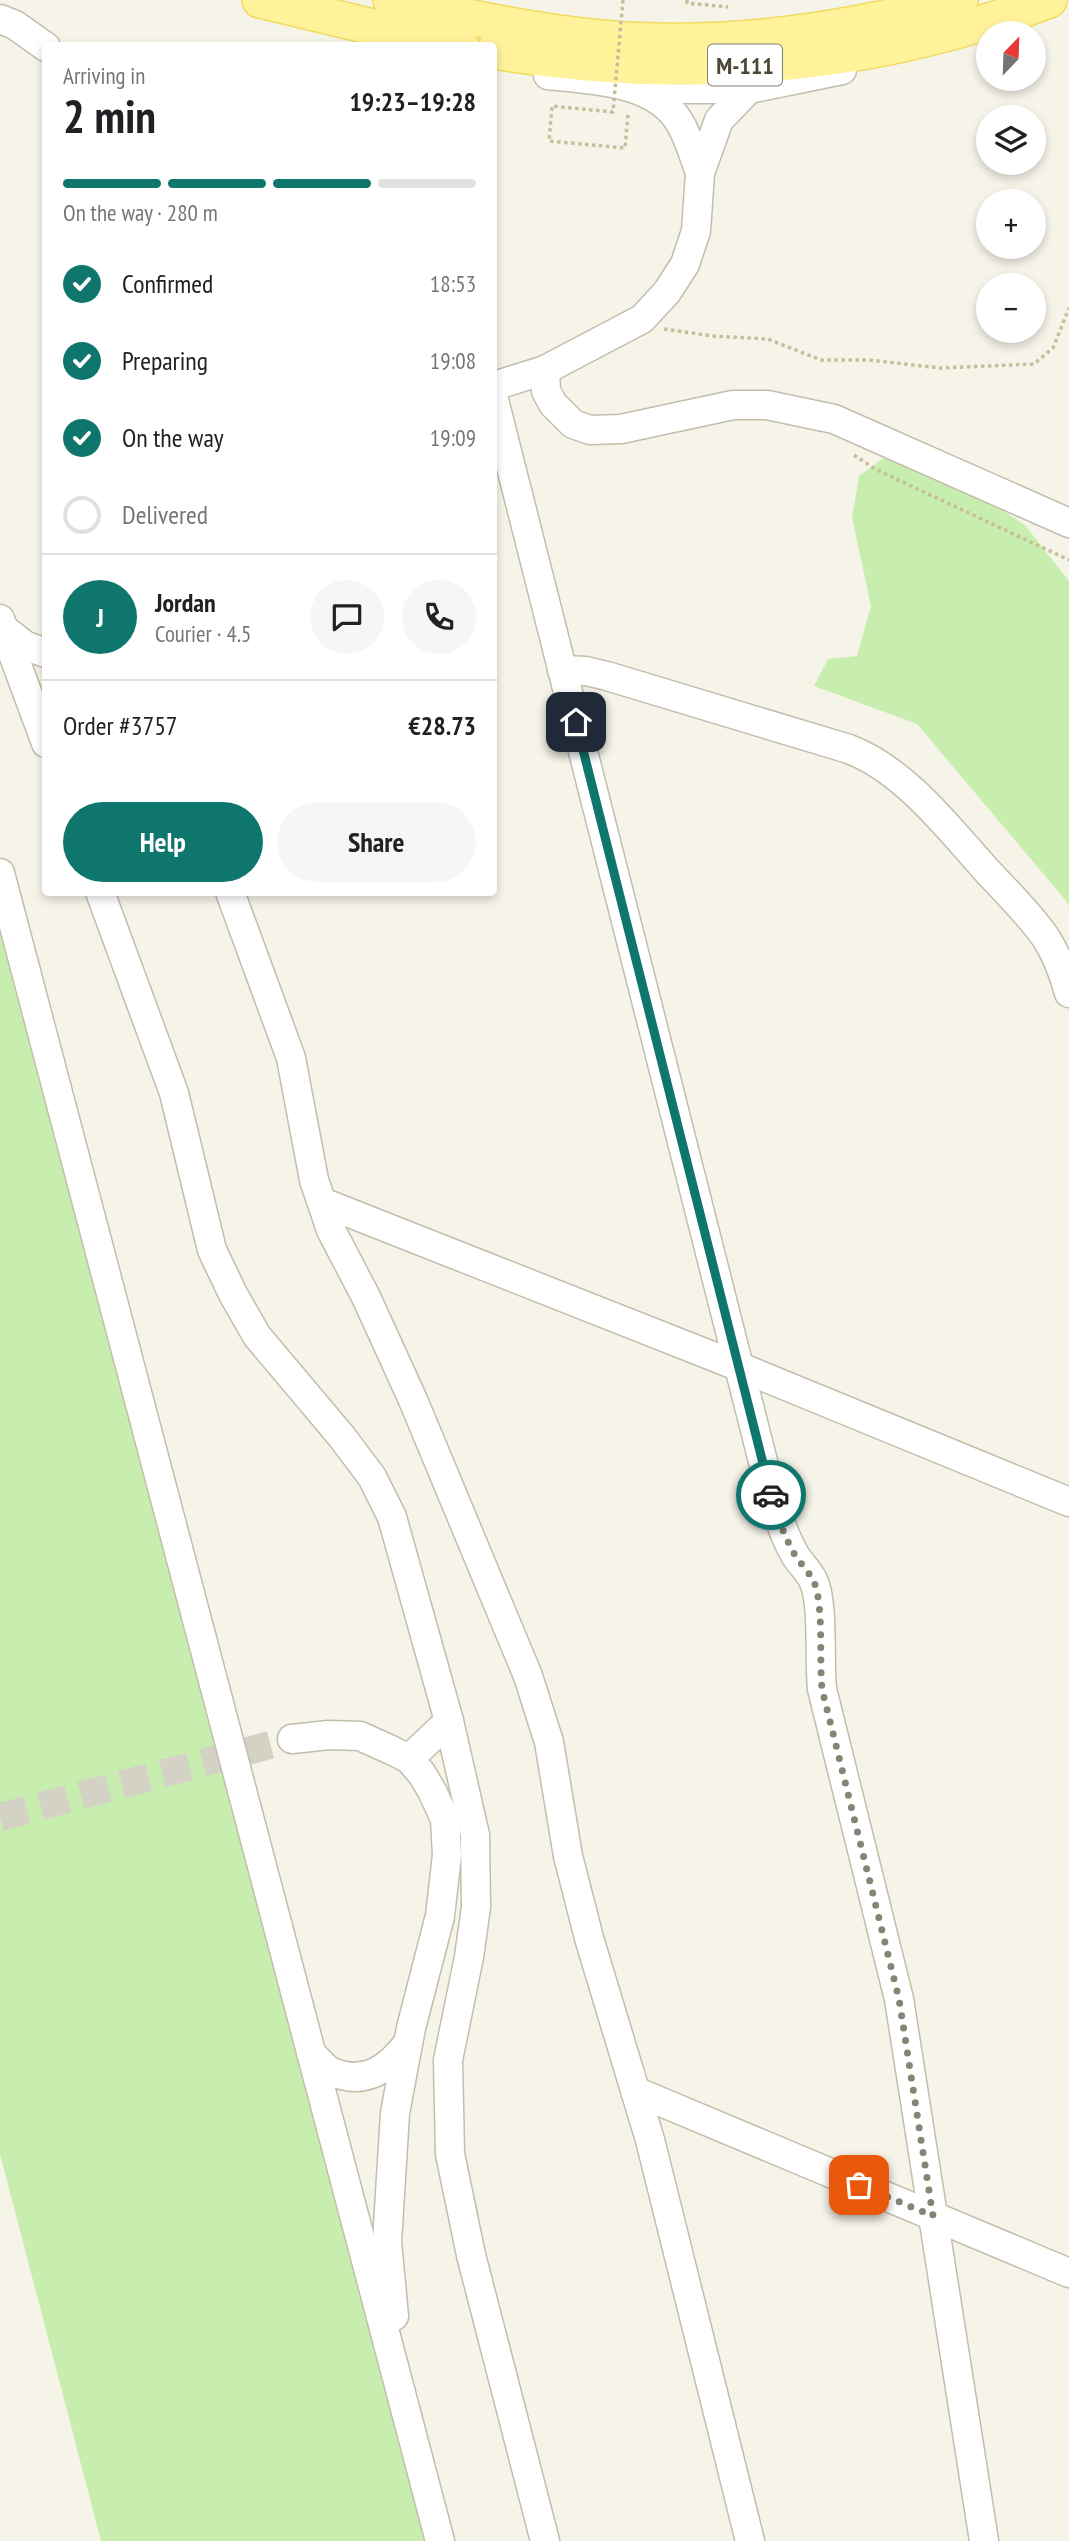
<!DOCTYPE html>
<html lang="en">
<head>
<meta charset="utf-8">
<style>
	body { margin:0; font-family:"PT Sans Narrow",sans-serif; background:#f6f6f6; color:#202124; height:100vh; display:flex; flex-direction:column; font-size:26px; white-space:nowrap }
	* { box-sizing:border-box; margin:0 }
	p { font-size:23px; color:#757577 }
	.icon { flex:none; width:38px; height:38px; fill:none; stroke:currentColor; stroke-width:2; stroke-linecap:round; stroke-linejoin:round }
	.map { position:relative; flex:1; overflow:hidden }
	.panel { position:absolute; left:42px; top:42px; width:455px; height:854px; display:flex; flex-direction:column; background:#fff; border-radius:7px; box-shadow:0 4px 10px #0003 }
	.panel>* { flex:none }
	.needle { width:46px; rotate:23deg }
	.tools { position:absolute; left:976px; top:21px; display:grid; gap:14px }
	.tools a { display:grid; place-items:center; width:70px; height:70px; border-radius:50%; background:#fff; box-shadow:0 4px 10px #0003; font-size:35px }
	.pin { position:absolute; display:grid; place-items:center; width:60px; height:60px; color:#fff; margin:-30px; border-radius:14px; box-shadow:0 4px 10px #0006 }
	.courier { position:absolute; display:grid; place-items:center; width:70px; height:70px; margin:-35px; border:5px solid #0f766e; border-radius:50%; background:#fff; color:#222; box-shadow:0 2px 9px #0007 }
	.overview em { font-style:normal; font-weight:700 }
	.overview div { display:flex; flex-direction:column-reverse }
	.overview { display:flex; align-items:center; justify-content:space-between; height:119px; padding:0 21px }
	h1 { font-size:46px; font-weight:700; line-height:52px }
	.bar { display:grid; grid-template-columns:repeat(4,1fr); gap:10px 7px; align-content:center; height:84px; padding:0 21px }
	.bar i { height:9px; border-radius:5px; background:#e0e0e0 }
	.bar .selected { background:#0f766e }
	.bar p { grid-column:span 4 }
	.line { display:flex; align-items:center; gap:18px; padding:0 21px; border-top:2px solid #e0e0e0 }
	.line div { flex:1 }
	.round { display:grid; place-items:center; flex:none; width:74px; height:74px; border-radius:37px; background:#f6f6f6 }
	ol { padding:0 21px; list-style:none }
	li { display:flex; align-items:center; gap:21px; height:77px }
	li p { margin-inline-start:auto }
	li .icon { padding:7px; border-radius:50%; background:#0f766e; color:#fff; stroke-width:4 }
	li:last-child { color:#757577 }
	li i { width:38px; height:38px; border:4px solid #e0e0e0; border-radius:50% }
	.cta { display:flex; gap:14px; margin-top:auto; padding:14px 21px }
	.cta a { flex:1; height:80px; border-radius:42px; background:#0f766e; color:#fff; font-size:28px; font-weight:700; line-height:80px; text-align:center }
	.cta a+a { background:#f6f6f6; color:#202124 }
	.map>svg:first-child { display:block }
</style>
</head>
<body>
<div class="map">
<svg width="1069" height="2541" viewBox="0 0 1069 2541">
	<rect width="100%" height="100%" fill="#f6f4e9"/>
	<g fill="#c8eeaf">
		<path d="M888 455 948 476 1025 525 1069 581V907L1067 902 917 724 814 686 828 659 857 656 871 606 852 518 859 476Z"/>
		<path d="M0 873 440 2541H101L0 2154Z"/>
	</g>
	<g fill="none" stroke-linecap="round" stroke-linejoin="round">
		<path stroke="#d4d1c5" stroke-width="28" stroke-dasharray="28 14" stroke-linecap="butt" d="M0 1817 292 1739"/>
		<g stroke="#c3beab" stroke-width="31">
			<g id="minor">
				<path d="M0 19 15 25 46 47"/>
				<path d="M842 70 749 89 719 120 700 173 696 231 685 264 667 292 642 319 545 370 546 391 553 404 573 424 590 430 621 429 733 405H767L834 419 1069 523"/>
				<path d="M548 75C590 80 655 80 680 123 689 138 694 157 700 173"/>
				<path d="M638 89H749"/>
				<path d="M494 386 545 370"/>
				<path d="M494 400 772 1497C779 1518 785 1539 797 1558 802 1565 809 1572 813 1580 824 1602 819 1661 822 1689L899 1999 984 2541"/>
				<path d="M0 619 46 743"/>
				<path d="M4 629 26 646 46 653"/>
				<path d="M562 670 586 671 607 676 849 749C906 771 949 829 989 873 1009 894 1030 915 1046 938 1057 955 1064 975 1069 993"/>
				<path d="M0 873 440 2541"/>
				<path d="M100 892 174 1093 212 1250 233 1294 257 1336 342 1437 372 1477 392 1517 449 1721 475 1835 476 1907 469 1957 448 2060 450 2154 471 2255 545 2541"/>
				<path d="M230 892 291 1058 314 1180 331 1230 366 1297 413 1400 528 1676 549 1742 568 1856 589 1938 650 2140 750 2541"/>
				<path d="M322 1202 740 1367 1069 1502"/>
				<path d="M292 1739 329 1735 360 1736 391 1750 409 1759 422 1774 432 1791 445 1819 447 1855 440 1916 411 2028 395 2113 387 2242 394 2316"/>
				<path d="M409 1759 449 1721"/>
				<path d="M311 2053C317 2059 325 2069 332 2072 366 2086 389 2068 408 2043"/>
				<path d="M635 2091 1069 2273"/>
			</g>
		</g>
		<g stroke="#f0db5e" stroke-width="38">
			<g id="major">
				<path d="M260 0 373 27 461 46"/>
				<path d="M391 0C460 16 530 31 601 38 720 49 845 31 960 0"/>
				<path d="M494 51C681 83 871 69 1049 0"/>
			</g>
		</g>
		<g stroke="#c6be9a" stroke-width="3.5" stroke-dasharray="3.5 3.5" stroke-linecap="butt">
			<path d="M687 0V3L728 7"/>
			<path d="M664 329 712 336 768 339 821 360H869L940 368 1034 364 1053 348 1069 308"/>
			<path d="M854 455 875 469 1069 560"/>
		</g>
		<use href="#minor" stroke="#fff" stroke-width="28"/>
		<use href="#major" stroke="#fff29a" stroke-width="35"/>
		<path stroke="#c6be9a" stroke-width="3.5" stroke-dasharray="3.5 3.5" stroke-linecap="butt" d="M623 0 613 112 552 106 549 141 625 148 628 114"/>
	</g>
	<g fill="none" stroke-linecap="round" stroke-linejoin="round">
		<path stroke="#878375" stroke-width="7" stroke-dasharray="0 12.6" d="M771 1495C777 1516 784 1536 795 1555 801 1564 809 1572 814 1582 824 1606 819 1660 822 1689L899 1999 933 2216 859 2185"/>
		<path stroke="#0f766e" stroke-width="9" d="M576 722 771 1495"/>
	</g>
	<g text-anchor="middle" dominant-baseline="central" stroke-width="5" stroke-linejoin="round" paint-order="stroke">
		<rect fill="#fff" stroke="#817e72" stroke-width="2" x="708" y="44.5" width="74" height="41" rx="5"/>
		<g font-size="24" font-weight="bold" fill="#4b4636">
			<text x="745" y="65">M-111</text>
		</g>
	</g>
</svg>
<div class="tools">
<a><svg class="needle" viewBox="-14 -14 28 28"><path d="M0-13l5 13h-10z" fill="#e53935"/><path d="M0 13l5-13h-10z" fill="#757577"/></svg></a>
<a><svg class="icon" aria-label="layers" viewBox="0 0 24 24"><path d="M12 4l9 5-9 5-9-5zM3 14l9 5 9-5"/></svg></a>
<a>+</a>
<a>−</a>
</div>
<div class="pin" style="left:859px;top:2185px;background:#ea580c"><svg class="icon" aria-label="bag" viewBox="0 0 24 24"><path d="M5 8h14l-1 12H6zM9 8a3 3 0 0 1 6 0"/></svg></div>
<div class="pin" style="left:576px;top:722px;background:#1f2937"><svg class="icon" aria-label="home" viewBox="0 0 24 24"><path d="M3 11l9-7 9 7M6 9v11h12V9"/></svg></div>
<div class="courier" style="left:771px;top:1495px"><svg class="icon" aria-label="car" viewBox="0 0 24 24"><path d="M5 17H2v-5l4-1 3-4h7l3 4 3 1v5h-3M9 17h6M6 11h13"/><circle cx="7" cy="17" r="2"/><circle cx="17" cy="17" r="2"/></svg></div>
<section class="panel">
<div class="overview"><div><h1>2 min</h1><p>Arriving in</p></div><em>19:23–19:28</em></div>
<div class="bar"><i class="selected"></i><i class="selected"></i><i class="selected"></i><i></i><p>On the way · 280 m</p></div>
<ol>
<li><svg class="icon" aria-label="check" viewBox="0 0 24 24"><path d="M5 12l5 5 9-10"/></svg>Confirmed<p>18:53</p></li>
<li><svg class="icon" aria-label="check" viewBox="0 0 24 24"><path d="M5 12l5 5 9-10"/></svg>Preparing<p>19:08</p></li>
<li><svg class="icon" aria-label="check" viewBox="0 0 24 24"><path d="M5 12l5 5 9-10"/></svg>On the way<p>19:09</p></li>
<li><i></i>Delivered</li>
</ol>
<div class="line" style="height:126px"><b class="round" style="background:#0f766e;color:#fff">J</b><div><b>Jordan</b><p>Courier · 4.5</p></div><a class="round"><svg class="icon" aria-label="chat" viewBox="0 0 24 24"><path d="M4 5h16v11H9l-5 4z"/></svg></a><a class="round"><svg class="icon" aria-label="phone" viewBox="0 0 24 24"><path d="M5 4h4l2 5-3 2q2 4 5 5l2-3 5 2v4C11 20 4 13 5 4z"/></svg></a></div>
<div class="line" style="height:91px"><div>Order #3757</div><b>€28.73</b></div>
<div class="cta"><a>Help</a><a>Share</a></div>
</section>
</div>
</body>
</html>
